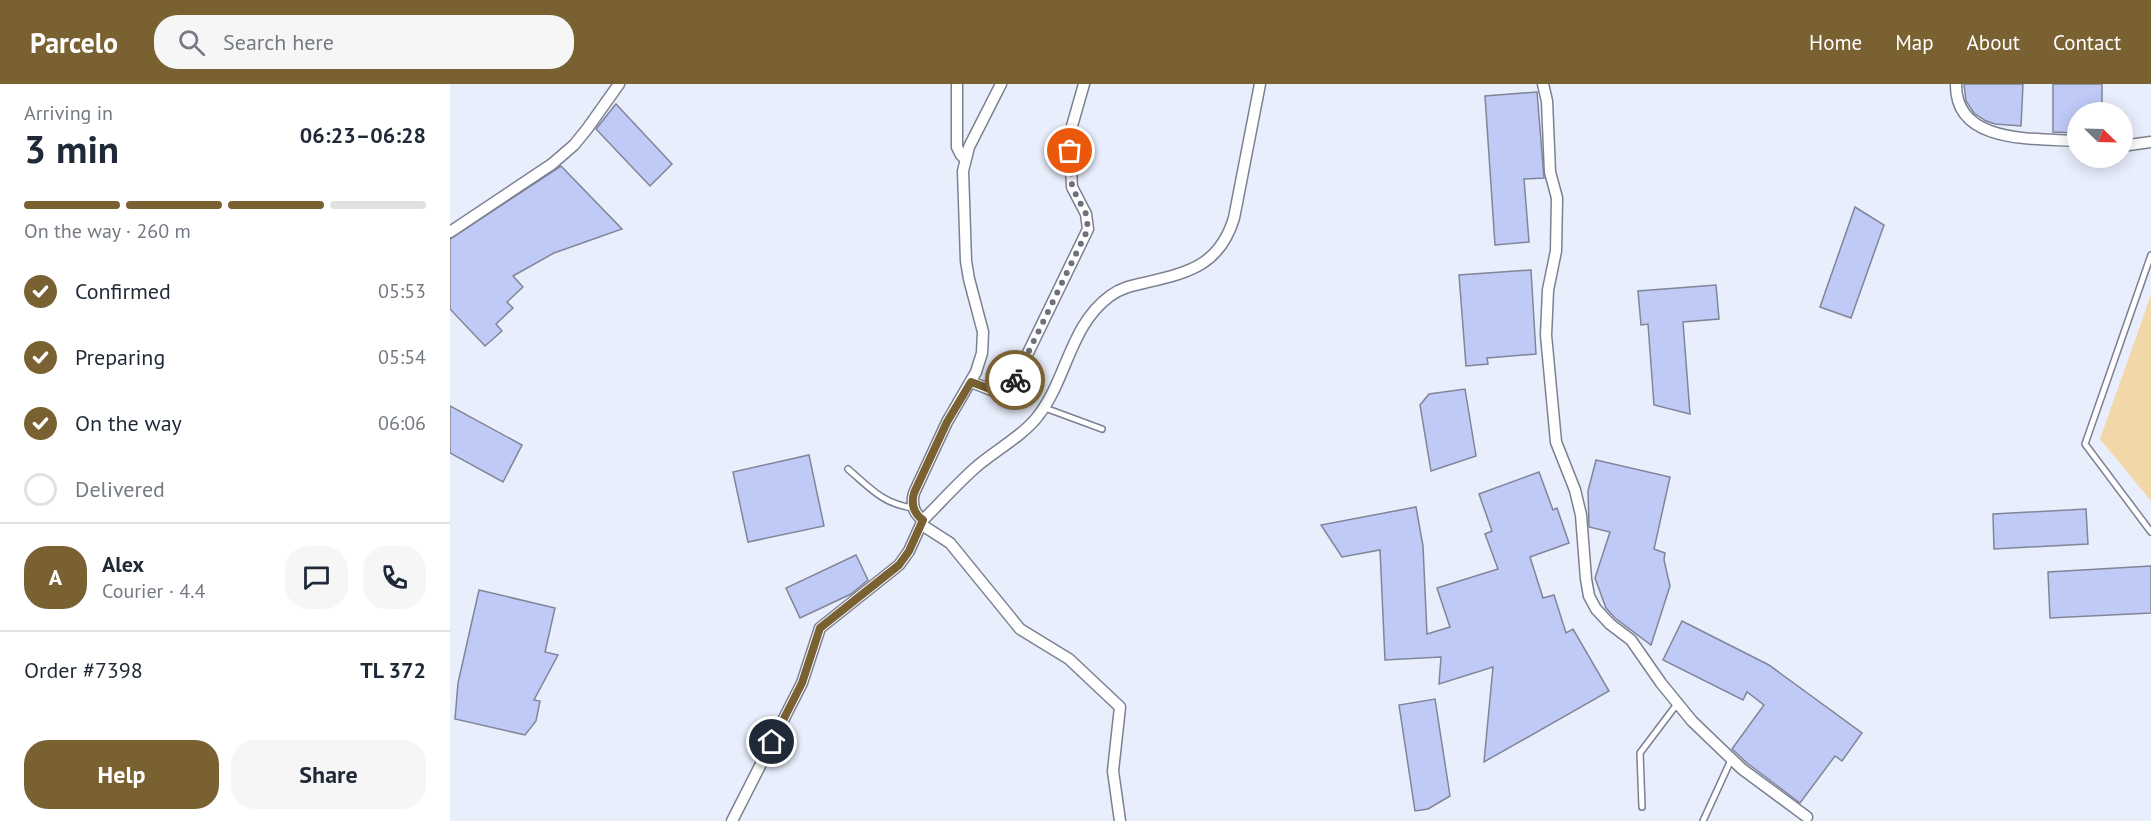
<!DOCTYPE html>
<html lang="en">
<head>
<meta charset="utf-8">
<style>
	body { margin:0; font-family:"PT Sans",sans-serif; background:#f6f6f7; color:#1f2937; height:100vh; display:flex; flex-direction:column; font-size:22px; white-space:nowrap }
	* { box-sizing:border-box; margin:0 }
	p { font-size:20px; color:#747a83 }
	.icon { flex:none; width:33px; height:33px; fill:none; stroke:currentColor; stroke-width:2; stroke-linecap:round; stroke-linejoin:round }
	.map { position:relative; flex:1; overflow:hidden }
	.side { display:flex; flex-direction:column; background:#fff; width:450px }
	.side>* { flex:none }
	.needle { width:39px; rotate:113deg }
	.controls { position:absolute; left:1617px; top:18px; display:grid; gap:12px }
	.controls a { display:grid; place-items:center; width:66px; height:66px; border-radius:50%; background:#fff; box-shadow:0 3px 15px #0003; font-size:30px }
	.pin { position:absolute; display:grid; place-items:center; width:51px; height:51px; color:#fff; margin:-26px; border:3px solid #fff; border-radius:50%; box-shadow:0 2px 6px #0007 }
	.courier { position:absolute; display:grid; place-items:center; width:60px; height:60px; margin:-30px; border:4px solid #7a6132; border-radius:50%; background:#fff; color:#222; box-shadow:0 2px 8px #0007 }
	.summary em { font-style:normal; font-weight:600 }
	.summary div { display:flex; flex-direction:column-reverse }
	.summary { display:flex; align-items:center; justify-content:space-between; height:102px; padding:0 24px }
	h1 { font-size:39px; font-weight:600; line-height:45px }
	.bar { display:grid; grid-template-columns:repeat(4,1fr); gap:9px 6px; align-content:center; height:72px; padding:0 24px }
	.bar i { height:8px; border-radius:4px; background:#e0e1e3 }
	.bar .active { background:#7a6132 }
	.bar p { grid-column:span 4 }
	.line { display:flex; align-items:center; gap:15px; padding:0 24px; border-top:2px solid #e0e1e3 }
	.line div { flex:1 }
	.round { display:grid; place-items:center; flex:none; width:63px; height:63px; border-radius:24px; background:#f6f6f7 }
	ol { padding:0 24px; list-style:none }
	li { display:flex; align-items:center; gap:18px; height:66px }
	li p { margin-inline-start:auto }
	li .icon { padding:6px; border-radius:50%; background:#7a6132; color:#fff; stroke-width:4 }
	li:last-child { color:#747a83 }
	li i { width:33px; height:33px; border:3px solid #e0e1e3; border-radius:50% }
	.primary-button { display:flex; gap:12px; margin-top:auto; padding:12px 24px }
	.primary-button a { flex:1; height:69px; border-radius:24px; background:#7a6132; color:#fff; font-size:24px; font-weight:600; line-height:69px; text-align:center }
	.primary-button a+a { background:#f6f6f7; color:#1f2937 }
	header { display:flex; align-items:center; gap:36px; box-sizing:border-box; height:84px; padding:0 30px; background:#7a6132; color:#fff }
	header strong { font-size:28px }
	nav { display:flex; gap:33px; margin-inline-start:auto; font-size:21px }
	.search { width:420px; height:54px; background:#f6f6f7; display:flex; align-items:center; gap:15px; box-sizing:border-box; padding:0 21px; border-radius:24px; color:#747a83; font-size:22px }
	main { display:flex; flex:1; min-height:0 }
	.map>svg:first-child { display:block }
</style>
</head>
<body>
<header>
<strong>Parcelo</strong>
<div class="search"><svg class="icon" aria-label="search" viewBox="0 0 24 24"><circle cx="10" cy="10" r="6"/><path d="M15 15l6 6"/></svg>Search here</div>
<nav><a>Home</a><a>Map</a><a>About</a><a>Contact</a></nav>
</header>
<main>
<section class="side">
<div class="summary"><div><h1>3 min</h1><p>Arriving in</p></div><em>06:23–06:28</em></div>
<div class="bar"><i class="active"></i><i class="active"></i><i class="active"></i><i></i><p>On the way · 260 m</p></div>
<ol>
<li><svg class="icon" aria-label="check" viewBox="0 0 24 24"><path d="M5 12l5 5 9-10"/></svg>Confirmed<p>05:53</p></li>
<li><svg class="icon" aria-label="check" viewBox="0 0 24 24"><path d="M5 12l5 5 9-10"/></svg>Preparing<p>05:54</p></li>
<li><svg class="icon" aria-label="check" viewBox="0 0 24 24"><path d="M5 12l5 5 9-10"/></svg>On the way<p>06:06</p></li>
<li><i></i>Delivered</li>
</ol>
<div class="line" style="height:108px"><b class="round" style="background:#7a6132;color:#fff">A</b><div><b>Alex</b><p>Courier · 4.4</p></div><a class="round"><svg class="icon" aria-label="chat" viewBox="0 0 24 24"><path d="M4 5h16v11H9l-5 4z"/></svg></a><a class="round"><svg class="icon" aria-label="phone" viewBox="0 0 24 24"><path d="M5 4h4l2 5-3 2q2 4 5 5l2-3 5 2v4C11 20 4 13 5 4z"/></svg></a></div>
<div class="line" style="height:78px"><div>Order #7398</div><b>TL 372</b></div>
<div class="primary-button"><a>Help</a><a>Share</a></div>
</section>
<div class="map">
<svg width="1701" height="737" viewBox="0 0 1701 737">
	<rect width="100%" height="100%" fill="#e9eefd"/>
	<path fill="#f2d7a8" d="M1701 211V417L1650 355Z"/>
	<g fill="#bfcaf7" stroke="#818597" stroke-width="1.5">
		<path d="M1514 0H1573L1571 42 1545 40 1536 37 1524 29 1516 17Z"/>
		<path d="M1603 0H1652V28H1628V49L1603 48Z"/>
		<path d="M1087 8 1094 94 1074 95 1079 158 1045 161 1035 12Z"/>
		<path d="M166 20 222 80 200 102 146 45Z"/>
		<path d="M111 82 172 145 104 169 63 192 73 203 57 218 63 224 46 240 52 247 35 262 0 225V155Z"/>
		<path d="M1405 123 1434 141 1401 234 1370 223Z"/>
		<path d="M1081 186 1086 270 1037 274 1038 280 1016 282 1009 191Z"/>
		<path d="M1266 201 1269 235 1233 238 1240 330 1204 321 1198 240 1191 241 1188 207Z"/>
		<path d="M1015 305 1026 372 981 387 970 321 979 310Z"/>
		<path d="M0 322 72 361 53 398 0 369Z"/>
		<path d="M359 371 374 442 298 458 283 388Z"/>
		<path d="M1146 376 1220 393 1204 465 1215 469 1214 476 1220 502 1201 561 1165 534 1156 524 1145 494 1160 448 1139 443 1138 407Z"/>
		<path d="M1089 388 1103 426 1107 424 1119 459 1080 473 1093 514 1104 511 1116 549 1123 545 1159 607 1034 678 1043 583 989 600 991 573 935 576 930 466 892 473 871 441 966 423 973 462 977 550 1000 543 987 504 1048 485 1035 450 1042 447 1029 410Z"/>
		<path d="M1636 425 1638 460 1544 465 1543 430Z"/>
		<path d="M406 471 418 496 401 510 350 534 336 504Z"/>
		<path d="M1701 482V529L1600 534 1598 488Z"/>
		<path d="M29 506 105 524 95 568 108 571 84 616 90 617 86 637 75 651 5 635 8 599Z"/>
		<path d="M1232 537 1319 581 1412 649 1392 677 1385 672 1350 719 1297 679 1282 665 1314 621 1297 608 1293 616 1213 576Z"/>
		<path d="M985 615 1000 712 978 725 965 727 949 621Z"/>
	</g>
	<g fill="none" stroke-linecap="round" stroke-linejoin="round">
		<g stroke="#7c8192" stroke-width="8">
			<g id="service">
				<path d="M1701 171 1635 360 1701 448"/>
				<path d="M595 324 652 345"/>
				<path d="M398 385C420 404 433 420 463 424"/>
				<path d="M1192 723 1190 669 1227 620"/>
				<path d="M1253 737 1281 676"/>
			</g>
		</g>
		<g stroke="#7c8192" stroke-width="13">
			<g id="minor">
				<path d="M507 0V63L511 71 515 75"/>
				<path d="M551 0 519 63 513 87 516 177 519 195 533 248 532 269 526 288 497 338 464 409C461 420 463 429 473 436 490 419 507 400 525 384 543 368 574 351 588 332 617 295 620 241 660 212 672 203 685 201 698 198 741 188 770 180 784 134L810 0"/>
				<path d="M1093 0 1097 17 1100 88 1107 114 1106 167 1098 206 1096 251 1106 358 1125 406 1131 431 1136 495 1139 512 1146 525 1160 540 1181 556 1211 599 1242 637 1292 685 1357 733"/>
				<path d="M1506 0C1505 61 1585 54 1628 57"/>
				<path d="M1672 62 1701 58"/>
				<path d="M0 148 102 80 124 61 137 45 169 0"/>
				<path d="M521 298 549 309 558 308 561 304 638 145 636 130 622 103 620 67 622 42 634 0"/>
				<path d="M472 441 500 459 570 545 619 575 670 623 663 687 670 737"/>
				<path d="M282 737 352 599 370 544 449 481 459 467 473 436"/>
			</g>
		</g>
		<use href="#service" stroke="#fff" stroke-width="5"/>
		<use href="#minor" stroke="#fff" stroke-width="10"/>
	</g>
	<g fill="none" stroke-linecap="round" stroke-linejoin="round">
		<path stroke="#6e717c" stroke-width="6" stroke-dasharray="0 10.8" d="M565 296 638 145 636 130 622 103 620 67"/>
		<path stroke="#7a6132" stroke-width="8" d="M322 658 352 599 370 544 449 481 459 467 473 436C463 429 461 420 464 409L497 338 521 298 554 310 558 308 565 296"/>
	</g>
</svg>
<div class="controls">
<a><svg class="needle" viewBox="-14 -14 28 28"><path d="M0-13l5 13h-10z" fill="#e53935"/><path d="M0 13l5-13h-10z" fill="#747a83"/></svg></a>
</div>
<div class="pin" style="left:620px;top:67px;background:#ea580c"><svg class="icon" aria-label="bag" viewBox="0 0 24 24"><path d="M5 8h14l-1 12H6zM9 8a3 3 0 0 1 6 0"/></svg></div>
<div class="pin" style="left:322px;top:658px;background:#1f2937"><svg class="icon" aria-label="home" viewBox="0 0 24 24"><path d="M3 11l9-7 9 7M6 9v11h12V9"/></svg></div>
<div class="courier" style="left:565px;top:296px"><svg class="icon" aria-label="bike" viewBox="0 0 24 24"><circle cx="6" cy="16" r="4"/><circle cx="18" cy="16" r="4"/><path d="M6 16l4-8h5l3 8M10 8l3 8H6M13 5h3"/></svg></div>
</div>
</main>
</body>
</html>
